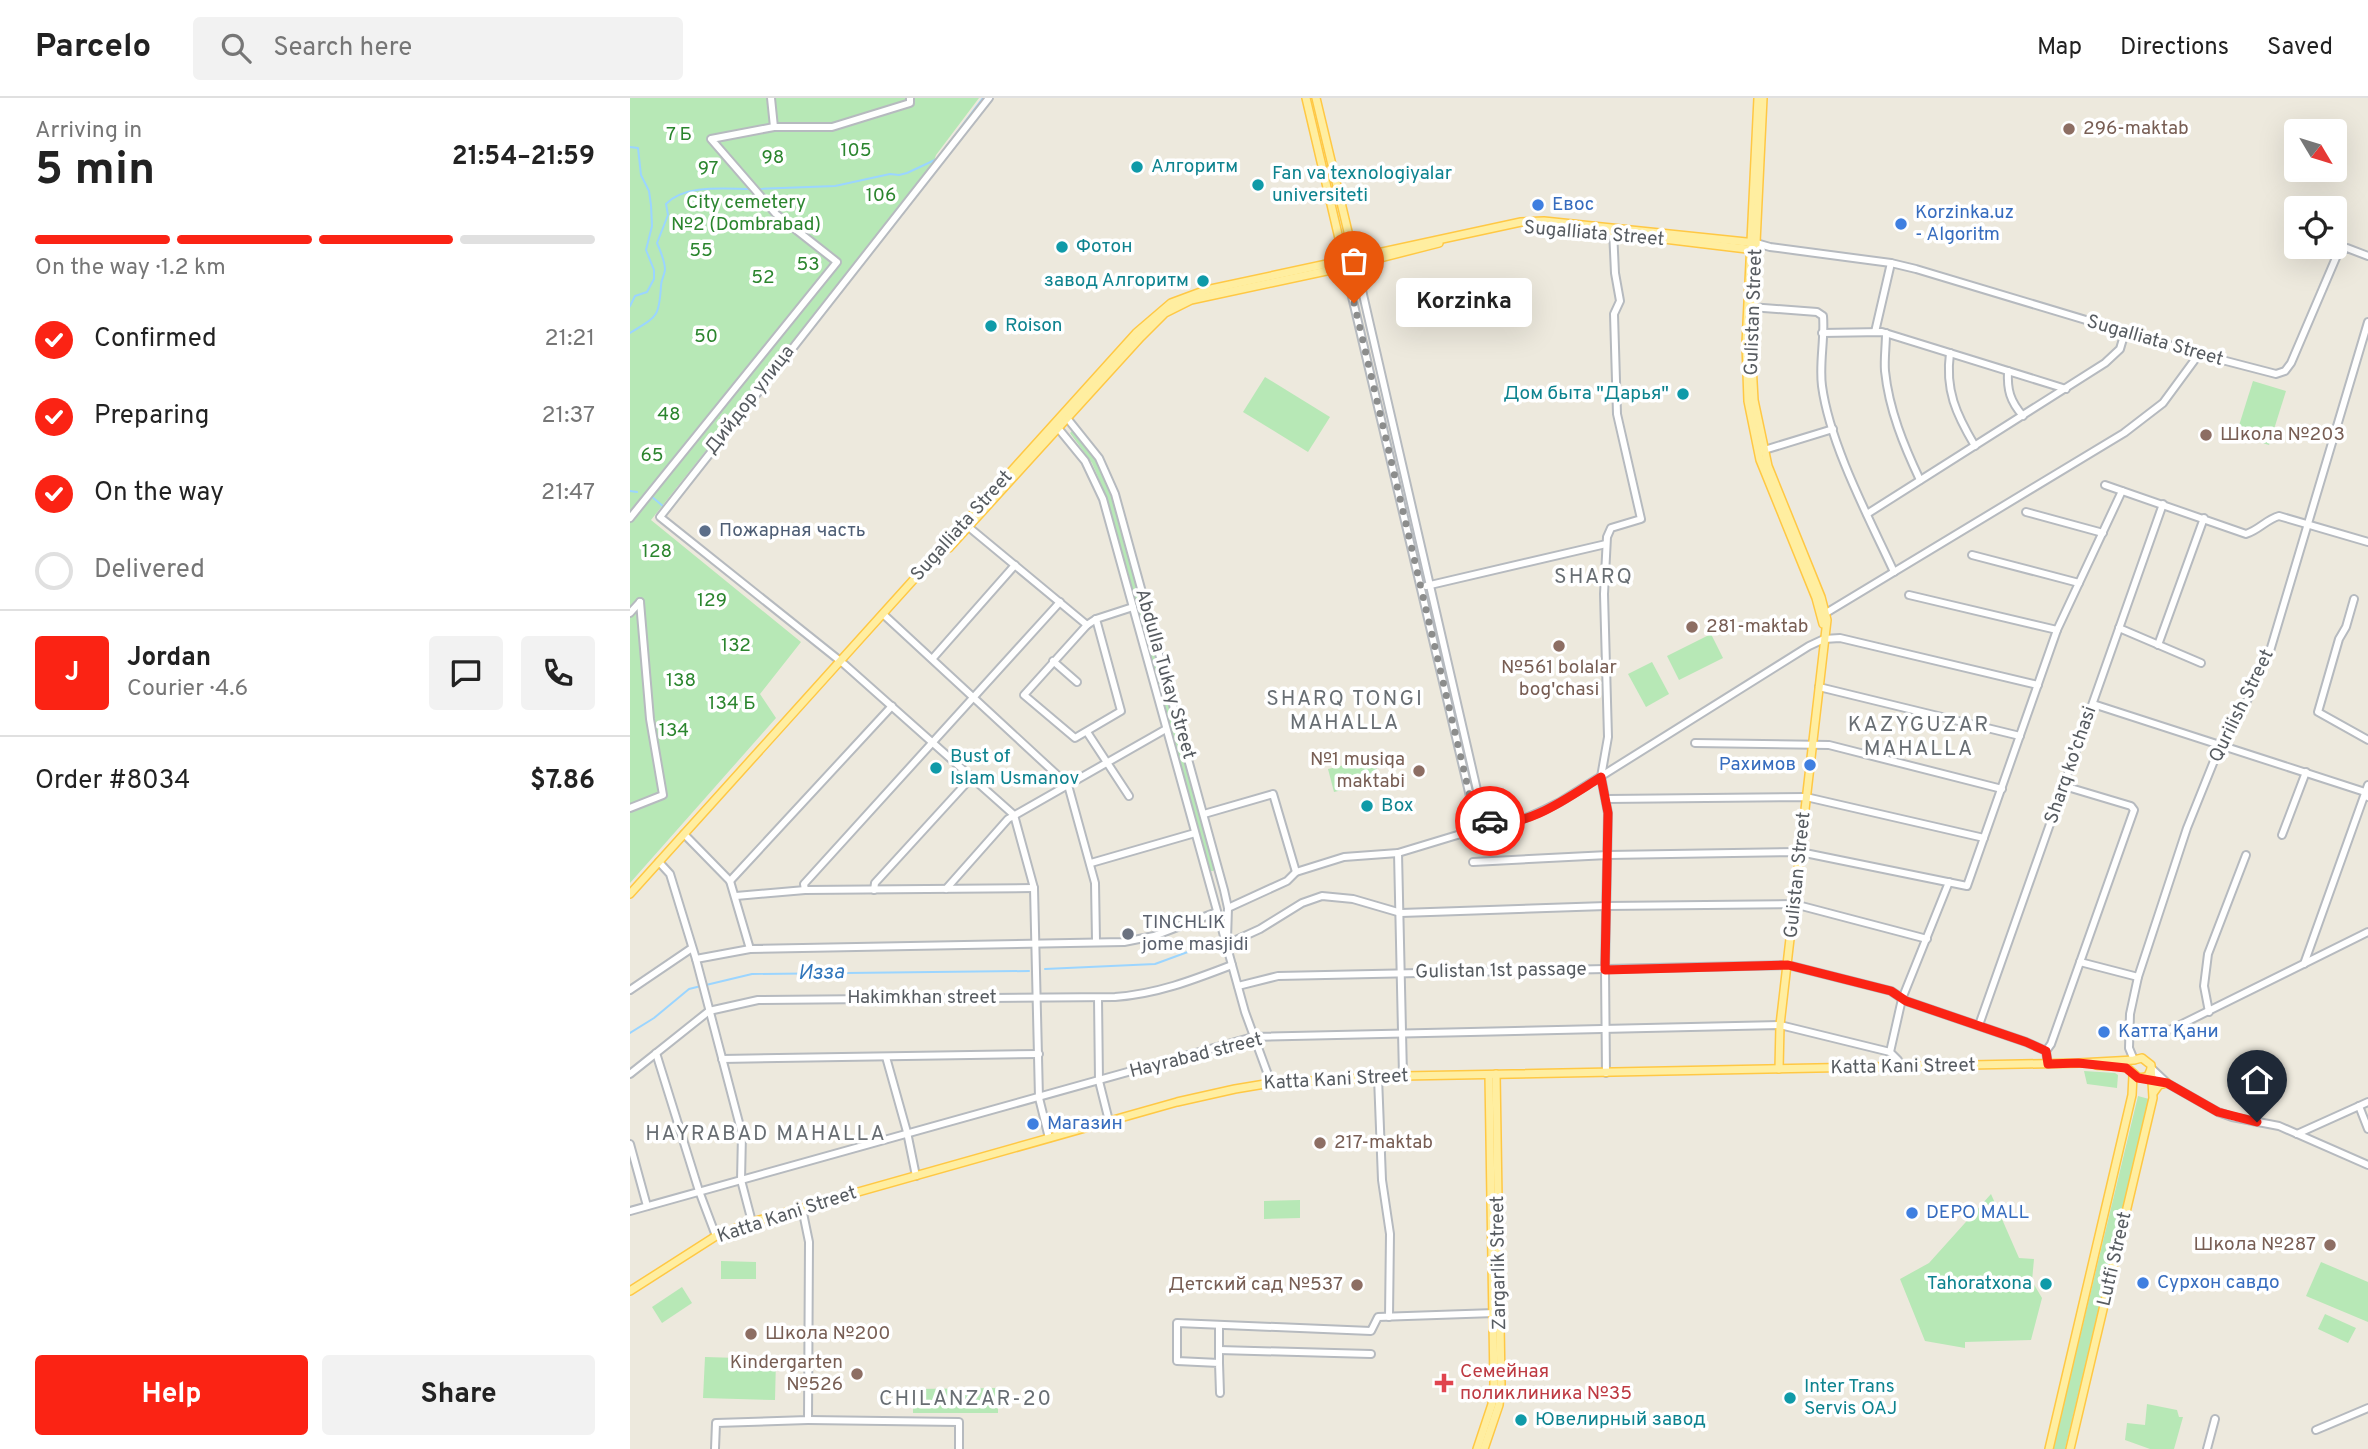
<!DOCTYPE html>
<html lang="en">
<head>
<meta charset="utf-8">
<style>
	body { margin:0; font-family:Overpass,sans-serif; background:#f2f2f2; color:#222; height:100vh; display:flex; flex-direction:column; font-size:26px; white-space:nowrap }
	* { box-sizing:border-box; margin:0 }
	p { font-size:23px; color:#767676 }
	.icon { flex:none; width:38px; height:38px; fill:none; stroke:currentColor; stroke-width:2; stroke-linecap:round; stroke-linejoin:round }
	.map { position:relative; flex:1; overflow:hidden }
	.panel { display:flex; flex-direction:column; background:#fff; width:630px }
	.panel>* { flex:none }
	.needle { width:46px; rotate:128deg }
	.buttons { position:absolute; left:1654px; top:21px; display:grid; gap:14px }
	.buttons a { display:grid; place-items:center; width:63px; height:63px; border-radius:7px; background:#fff; box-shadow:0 7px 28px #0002; font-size:35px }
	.pin { position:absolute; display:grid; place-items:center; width:60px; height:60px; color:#fff; margin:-72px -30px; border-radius:50% 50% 50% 0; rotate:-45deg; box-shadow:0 0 7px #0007 }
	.pin .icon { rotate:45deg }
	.courier { position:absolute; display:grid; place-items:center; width:70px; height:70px; margin:-35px; border:5px solid #fb2314; border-radius:50%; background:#fff; color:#222; box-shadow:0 2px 9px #0007 }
	.bubble { position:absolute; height:49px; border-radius:7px; background:#fff; box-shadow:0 7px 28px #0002; font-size:23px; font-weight:700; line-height:49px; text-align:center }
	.summary em { font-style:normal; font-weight:700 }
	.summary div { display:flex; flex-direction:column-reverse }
	.summary { display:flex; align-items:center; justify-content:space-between; height:119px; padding:0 35px }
	h1 { font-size:46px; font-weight:700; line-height:52px }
	.bar { display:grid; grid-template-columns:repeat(4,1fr); gap:10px 7px; align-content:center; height:84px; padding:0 35px }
	.bar i { height:9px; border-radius:5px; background:#e0e0e0 }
	.bar .current { background:#fb2314 }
	.bar p { grid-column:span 4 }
	.line { display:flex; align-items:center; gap:18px; padding:0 35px; border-top:2px solid #e0e0e0 }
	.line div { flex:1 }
	.round { display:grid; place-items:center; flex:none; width:74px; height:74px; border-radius:7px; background:#f2f2f2 }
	ol { padding:0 35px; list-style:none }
	li { display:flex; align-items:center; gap:21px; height:77px }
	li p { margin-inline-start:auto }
	li .icon { padding:7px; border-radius:50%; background:#fb2314; color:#fff; stroke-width:4 }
	li:last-child { color:#767676 }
	li i { width:38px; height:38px; border:4px solid #e0e0e0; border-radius:50% }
	.cta { display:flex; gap:14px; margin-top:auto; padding:14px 35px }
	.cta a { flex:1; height:80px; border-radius:7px; background:#fb2314; color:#fff; font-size:28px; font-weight:700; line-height:80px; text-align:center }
	.cta a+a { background:#f2f2f2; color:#222 }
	header { display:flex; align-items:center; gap:42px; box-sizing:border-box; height:98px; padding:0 35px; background:#fff; border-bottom:2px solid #e0e0e0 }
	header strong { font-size:33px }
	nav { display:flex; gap:38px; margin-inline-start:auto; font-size:24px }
	.search { width:490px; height:63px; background:#f2f2f2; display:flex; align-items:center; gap:18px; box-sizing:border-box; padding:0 24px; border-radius:7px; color:#767676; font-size:26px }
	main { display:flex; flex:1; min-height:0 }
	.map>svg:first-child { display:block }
</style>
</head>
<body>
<header>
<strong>Parcelo</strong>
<div class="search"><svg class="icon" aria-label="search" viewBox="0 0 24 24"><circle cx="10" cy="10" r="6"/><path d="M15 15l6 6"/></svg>Search here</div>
<nav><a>Map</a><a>Directions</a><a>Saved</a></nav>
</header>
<main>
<section class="panel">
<div class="summary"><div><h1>5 min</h1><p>Arriving in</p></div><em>21:54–21:59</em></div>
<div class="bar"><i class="current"></i><i class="current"></i><i class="current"></i><i></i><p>On the way · 1.2 km</p></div>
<ol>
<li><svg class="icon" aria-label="check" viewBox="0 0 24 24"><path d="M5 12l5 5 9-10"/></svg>Confirmed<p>21:21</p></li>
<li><svg class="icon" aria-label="check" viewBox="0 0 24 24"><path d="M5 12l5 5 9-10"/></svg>Preparing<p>21:37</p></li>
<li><svg class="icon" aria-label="check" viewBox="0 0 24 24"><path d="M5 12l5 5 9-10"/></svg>On the way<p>21:47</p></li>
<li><i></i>Delivered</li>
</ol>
<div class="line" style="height:126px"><b class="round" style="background:#fb2314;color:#fff">J</b><div><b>Jordan</b><p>Courier · 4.6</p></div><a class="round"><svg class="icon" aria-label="chat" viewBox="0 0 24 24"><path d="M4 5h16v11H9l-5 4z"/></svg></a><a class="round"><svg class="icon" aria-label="phone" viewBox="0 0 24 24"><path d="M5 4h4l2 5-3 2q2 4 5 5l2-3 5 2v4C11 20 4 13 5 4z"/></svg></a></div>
<div class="line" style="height:91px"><div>Order #8034</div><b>$7.86</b></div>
<div class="cta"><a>Help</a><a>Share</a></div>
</section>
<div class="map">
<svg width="1738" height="1351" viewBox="0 0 1738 1351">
	<rect width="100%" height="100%" fill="#ede9dd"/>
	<g fill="#b7e8b6">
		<path d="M0 0H349L306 57 303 66 21 422 171 544 130 596 146 620 0 785Z"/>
		<path d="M635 279 700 319 678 354 613 314Z"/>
		<path d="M1623 283 1656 293 1639 347 1606 337Z"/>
		<path d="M443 332 459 351 477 383 535 593 533 595H530L474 393 462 365 440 335Z"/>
		<path d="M1081 536 1093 560 1049 582 1037 558Z"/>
		<path d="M1022 564 1039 596 1016 609 998 576Z"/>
		<path d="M536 604H539L586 771 583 773H580L533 606Z"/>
		<path d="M744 660 750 683 704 694 698 671Z"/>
		<path d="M1454 973 1485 975 1488 977 1487 990 1457 986Z"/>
		<path d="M1508 998 1519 1001 1435 1351H1423Z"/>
		<path d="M1361 1096 1389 1160 1404 1161 1402 1183 1412 1200 1401 1242 1335 1244V1250L1295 1243 1270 1181 1299 1165Z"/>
		<path d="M670 1102V1120L634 1121V1103Z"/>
		<path d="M91 1163 126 1164V1181H91Z"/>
		<path d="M1691 1164 1738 1184V1224L1676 1198Z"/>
		<path d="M52 1189 62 1205 32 1225 22 1209Z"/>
		<path d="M1695 1216 1726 1230 1718 1245 1688 1231Z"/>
		<path d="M75 1259 146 1261 145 1302 73 1300Z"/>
		<path d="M368 1290V1315H283V1291Z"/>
		<path d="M1517 1306 1547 1312 1549 1319H1553L1544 1351H1520L1495 1342 1497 1325 1515 1327Z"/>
	</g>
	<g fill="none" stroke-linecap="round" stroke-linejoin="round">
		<g stroke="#9bd5ff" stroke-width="2">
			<path d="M0 49 8 50 11 77 19 93 21 107 22 128 16 152 24 172V181L17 194 5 198 0 208"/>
			<path d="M127 91 205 88 260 76 269 77 277 75 307 61 353 0"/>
			<path d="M0 235C27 218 29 220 31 188 31 183 34 178 35 172 35 163 31 154 27 145L38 117 36 106C55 86 95 91 121 91"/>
			<path d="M0 393 7 394"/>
			<path d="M21 398 34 409"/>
			<path d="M415 871 525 866 574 848"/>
			<path d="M76 887 122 876 399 873"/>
			<path d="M0 935 24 920 59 891 71 888"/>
		</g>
		<g stroke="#b6babf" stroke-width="10">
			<g id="minor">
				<path d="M141 0 144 29"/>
				<path d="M359 0 30 419 214 566 384 717 404 790 409 1000 419 1040"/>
				<path d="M1126 145 1140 149 1261 165 1286 171 1569 256 1646 276 1655 273 1661 265 1708 155 1717 150 1738 158"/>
				<path d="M726 166 850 705 859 722C881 731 910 714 930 704L1179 548 1194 541 1210 540 1408 587"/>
				<path d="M715 169 842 707 850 705"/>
				<path d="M1120 209 1187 214 1193 218C1195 241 1189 265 1192 288 1200 347 1239 420 1264 474"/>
				<path d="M1245 234 1261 165"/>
				<path d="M1192 235 1252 234 1436 291"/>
				<path d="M1256 235C1256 248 1254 261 1255 273 1259 312 1274 348 1290 382"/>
				<path d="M1320 255C1315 292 1326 316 1345 348"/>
				<path d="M1378 273C1377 292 1380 303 1393 318"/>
				<path d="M437 320 469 360 485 396 594 792 598 810 597 841"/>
				<path d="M428 330 455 363 473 401 615 914 641 985"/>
				<path d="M1131 353 1203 331"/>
				<path d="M1475 387 1616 436C1629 432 1637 421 1649 418L1738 444"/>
				<path d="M1396 414 1473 435"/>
				<path d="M1237 416 1475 265 1490 251 1495 234"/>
				<path d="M0 420 207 164 146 116 81 41 144 29H202L280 5V0"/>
				<path d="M335 426 457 527 466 521 503 509"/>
				<path d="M1342 457 1449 485"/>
				<path d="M796 488 976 446"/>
				<path d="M1279 497 1427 532"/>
				<path d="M1724 501 1716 529 1709 541 1688 614 1738 642"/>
				<path d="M0 515 10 504"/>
				<path d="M1196 515 1494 335 1533 305 1569 256"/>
				<path d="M253 516 438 687 465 785 466 843"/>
				<path d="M457 527 394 597 445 640 491 613 466 521"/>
				<path d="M1489 530 1571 565"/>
				<path d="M1528 547 1574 420"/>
				<path d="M303 560 385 467"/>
				<path d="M423 563 447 584"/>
				<path d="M1189 589 1390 638"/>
				<path d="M1463 606 1735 694 1738 699"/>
				<path d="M457 634 499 698"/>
				<path d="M1065 645 1199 647 1372 691"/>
				<path d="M977 701 1176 699 1354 740"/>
				<path d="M0 710 33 697 20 621 10 504"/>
				<path d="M574 716 643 696 666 774"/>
				<path d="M844 732 849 726 850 710"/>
				<path d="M54 736 100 783 120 851"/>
				<path d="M1652 737 1676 674"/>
				<path d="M768 755 773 978"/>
				<path d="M29 764 40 776 66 861 112 1036 111 1082 122 1124"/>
				<path d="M843 764 978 757 1170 754 1337 788 1427 532 1492 393"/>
				<path d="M461 765 565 735"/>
				<path d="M100 783 262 608"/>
				<path d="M316 791 378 721 536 631"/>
				<path d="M175 792 174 786 430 504"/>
				<path d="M244 792 245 785 341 680"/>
				<path d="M106 798 175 792 404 790"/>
				<path d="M598 810 657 783 666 774 714 759 768 755 867 725"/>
				<path d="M597 846 630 831 672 805 692 798 723 801 771 815 976 808 1164 806 1297 841"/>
				<path d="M66 861 120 851 494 844 524 838 587 814"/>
				<path d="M1450 864 1508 879"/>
				<path d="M1674 866 1738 687"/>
				<path d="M608 888 648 878 1158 867 1261 893 1276 903 1396 944 1416 953"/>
				<path d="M0 892 62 850"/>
				<path d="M468 900 469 983 479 1023"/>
				<path d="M1579 914 1574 888 1578 856 1616 757"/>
				<path d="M1349 927 1533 406"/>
				<path d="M1499 933 1529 934 1542 931 1738 834"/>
				<path d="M26 955 69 1093 86 1138"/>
				<path d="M256 959 277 1034 286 1078"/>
				<path d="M92 961 409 956"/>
				<path d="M1504 962 1499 950 1500 916 1508 879 1557 730 1590 648 1615 607 1640 553 1738 224"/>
				<path d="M1418 966 1416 953 1421 946 1504 712 1501 708 1434 688"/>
				<path d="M1269 969 1268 962 1260 954 1272 901 1319 784"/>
				<path d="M1521 970 1537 985 1588 1014 1602 1019 1649 1028 1738 1067"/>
				<path d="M976 975 975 872 978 715 971 679 978 639 974 496 977 439 981 430 1011 421 987 316 984 216 990 203 985 175 983 132"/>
				<path d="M0 976 79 913 128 902 485 899C527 896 563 882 602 867"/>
				<path d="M748 979 752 1082 760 1136 759 1219"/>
				<path d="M1729 1008 1738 1031"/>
				<path d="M1667 1036 1738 1004"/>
				<path d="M0 1046 17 1108"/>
				<path d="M0 1113 623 939 1150 927 1260 954"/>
				<path d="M589 1227V1265"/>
				<path d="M589 1252 741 1256"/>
				<path d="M590 1295 589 1265 547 1263V1225L741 1233 748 1219 865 1215"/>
				<path d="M178 1322 329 1324V1351"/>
				<path d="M1686 1332 1738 1310"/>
				<path d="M85 1351 86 1325 178 1322 179 1144 172 1110"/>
				<path d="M1577 1351 1585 1321"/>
			</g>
		</g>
		<g stroke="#ffc844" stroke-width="10">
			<g id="major">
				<path d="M676 0 715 166"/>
				<path d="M686 0 725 163"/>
				<path d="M1128 0 1116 246 1118 303 1130 362 1186 500 1193 526"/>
				<path d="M1133 0 1121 248 1124 302 1138 368 1191 499 1197 522 1150 927 1149 971"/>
				<path d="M984 135 1125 152"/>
				<path d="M319 450 511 239 535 215 561 202 715 169 809 145"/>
				<path d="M0 796 506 235 541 205 576 192 891 124 914 123 1126 145"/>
				<path d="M1466 967C1475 968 1488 967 1497 970 1506 975 1505 983 1518 978L1521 971"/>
				<path d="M1524 994 1529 987 1537 985"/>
				<path d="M0 1193 86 1138 122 1124 547 1004 605 991 641 985 773 978 1449 965 1504 962 1512 960 1521 967 1523 1000 1440 1351"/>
				<path d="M847 1351 862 1306 864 1286 859 977"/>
				<path d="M854 1351 869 1307 871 1287 866 976"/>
				<path d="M1419 1351 1502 997 1503 977"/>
			</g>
		</g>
		<use href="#minor" stroke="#fff" stroke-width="6"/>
		<use href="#major" stroke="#ffeea0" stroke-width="7"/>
	</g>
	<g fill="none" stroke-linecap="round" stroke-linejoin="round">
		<path stroke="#8c8d8c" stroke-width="7" stroke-dasharray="0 12.6" d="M724 205 842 707 850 705 854 716 860 723"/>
		<path stroke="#fb2314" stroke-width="9" d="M860 723C894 733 943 696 971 679L978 715 975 872 1158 867 1261 893 1276 903 1396 944 1416 953 1418 966 1448 965 1496 970 1508 980 1537 985 1588 1014 1627 1024"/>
	</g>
	<g fill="#8d6e63" stroke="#fff" stroke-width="2.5">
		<circle cx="1439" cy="31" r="7"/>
		<circle cx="1576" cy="337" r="7"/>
		<circle cx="1062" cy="529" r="7"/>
		<circle cx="929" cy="548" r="7"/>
		<circle cx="789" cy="673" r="7"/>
		<circle cx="690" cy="1045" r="7"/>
		<circle cx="1700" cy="1147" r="7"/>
		<circle cx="727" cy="1187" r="7"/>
		<circle cx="121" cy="1236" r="7"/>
		<circle cx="227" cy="1276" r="7"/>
	</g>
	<g fill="#0f9aa8" stroke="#fff" stroke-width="2.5">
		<circle cx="507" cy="69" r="7"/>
		<circle cx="628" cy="87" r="7"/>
		<circle cx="432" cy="149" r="7"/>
		<circle cx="573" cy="183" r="7"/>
		<circle cx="361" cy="228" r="7"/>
		<circle cx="1053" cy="296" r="7"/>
		<circle cx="306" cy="670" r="7"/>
		<circle cx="737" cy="708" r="7"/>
		<circle cx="1416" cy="1186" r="7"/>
		<circle cx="1160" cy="1300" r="7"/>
		<circle cx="891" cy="1322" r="7"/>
	</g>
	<g fill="#3f7fe0" stroke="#fff" stroke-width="2.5">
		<circle cx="908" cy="107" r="7"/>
		<circle cx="1271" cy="126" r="7"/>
		<circle cx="1180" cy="667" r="7"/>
		<circle cx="1474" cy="934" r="7"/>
		<circle cx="403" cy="1026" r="7"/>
		<circle cx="1282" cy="1115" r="7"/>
		<circle cx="1513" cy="1185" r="7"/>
	</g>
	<circle fill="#5c6f8a" stroke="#fff" stroke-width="2.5" cx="75" cy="433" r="7"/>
	<circle fill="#6b7280" stroke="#fff" stroke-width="2.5" cx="498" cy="836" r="7"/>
	<path fill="#e0444e" stroke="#fff" stroke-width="2.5" d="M810.5 1274.5h7v7h7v7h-7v7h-7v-7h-7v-7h7z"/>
	<g text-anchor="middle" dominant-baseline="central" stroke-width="7" stroke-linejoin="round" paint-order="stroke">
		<g font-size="19" fill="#785e54" stroke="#fff" text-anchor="start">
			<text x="1453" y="31">296-maktab</text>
			<text x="1590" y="337">Школа №203</text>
			<text x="1076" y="529">281-maktab</text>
			<text x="929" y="570" text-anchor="middle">№561 bolalar<tspan x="929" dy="22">bog'chasi</tspan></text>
			<text x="775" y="662" text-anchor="end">№1 musiqa<tspan x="775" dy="22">maktabi</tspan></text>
			<text x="704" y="1045">217-maktab</text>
			<text x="1686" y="1147" text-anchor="end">Школа №287</text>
			<text x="713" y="1187" text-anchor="end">Детский сад №537</text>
			<text x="135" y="1236">Школа №200</text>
			<text x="213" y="1265" text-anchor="end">Kindergarten<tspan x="213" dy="22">№526</tspan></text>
		</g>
		<g font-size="19" fill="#2b852e" stroke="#fff">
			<text x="49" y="37">7 Б</text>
			<text x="226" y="53">105</text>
			<text x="143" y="60">98</text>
			<text x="78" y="71">97</text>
			<text x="251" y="98">106</text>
			<text x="116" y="105">City cemetery<tspan x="116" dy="22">№2 (Dombrabad)</tspan></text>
			<text x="71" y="153">55</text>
			<text x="178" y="167">53</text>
			<text x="133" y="180">52</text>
			<text x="76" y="239">50</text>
			<text x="39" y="317">48</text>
			<text x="22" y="358">65</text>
			<text x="27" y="454">128</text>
			<text x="82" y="503">129</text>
			<text x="106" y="548">132</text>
			<text x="51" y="583">138</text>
			<text x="102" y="606">134 Б</text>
			<text x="44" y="633">134</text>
		</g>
		<g font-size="19" fill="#0d838f" stroke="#fff" text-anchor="start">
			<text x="521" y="69">Алгоритм</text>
			<text x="642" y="76">Fan va texnologiyalar<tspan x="642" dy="22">universiteti</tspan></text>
			<text x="446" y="149">Фотон</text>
			<text x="559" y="183" text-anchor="end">завод Алгоритм</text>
			<text x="375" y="228">Roison</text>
			<text x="1039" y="296" text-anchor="end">Дом быта "Дарья"</text>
			<text x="320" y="659">Bust of<tspan x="320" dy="22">Islam Usmanov</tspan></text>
			<text x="751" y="708">Box</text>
			<text x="1402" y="1186" text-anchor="end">Tahoratxona</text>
			<text x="1174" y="1289">Inter Trans<tspan x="1174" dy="22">Servis OAJ</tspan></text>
			<text x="905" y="1322">Ювелирный завод</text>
		</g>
		<g font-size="19" fill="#366cbe" stroke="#fff" text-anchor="start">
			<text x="922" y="107">Евос</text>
			<text x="1285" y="115">Korzinka.uz<tspan x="1285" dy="22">- Algoritm</tspan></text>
			<text x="1166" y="667" text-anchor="end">Рахимов</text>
			<text x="1488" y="934">Катта Қани</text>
			<text x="417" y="1026">Магазин</text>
			<text x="1296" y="1115">DEPO MALL</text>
			<text x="1527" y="1185">Сурхон савдо</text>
		</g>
		<g font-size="19" fill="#575c61" stroke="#fff">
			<text transform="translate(964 136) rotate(5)">Sugalliata Street</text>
			<text transform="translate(1124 214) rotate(-88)">Gulistan Street</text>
			<text transform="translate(1525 243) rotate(16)">Sugalliata Street</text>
			<text transform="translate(120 302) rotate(-52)">Дийдор улица</text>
			<text transform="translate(332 428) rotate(-48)">Sugalliata Street</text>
			<text transform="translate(535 576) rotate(74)">Abdulla Tukay Street</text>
			<text transform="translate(1612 608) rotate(-64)">Qurilish Street</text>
			<text transform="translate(1441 667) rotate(-71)">Sharq ko'chasi</text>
			<text transform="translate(1168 777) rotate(-84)">Gulistan Street</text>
			<text transform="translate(871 873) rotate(-1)">Gulistan 1st passage</text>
			<text x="292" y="900">Hakimkhаn street</text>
			<text transform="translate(566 958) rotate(-14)">Hayrabad street</text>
			<text transform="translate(1273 969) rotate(-1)">Katta Kani Street</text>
			<text transform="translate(706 982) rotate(-3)">Katta Kani Street</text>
			<text transform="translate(157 1117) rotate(-18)">Katta Kani Street</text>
			<text transform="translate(1485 1161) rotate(-77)">Lutfi Street</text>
			<text transform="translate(869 1165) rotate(-91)">Zargarlik Street</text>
		</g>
		<g font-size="19" fill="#4e5e75" stroke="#fff" text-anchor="start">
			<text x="89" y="433">Пожарная часть</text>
		</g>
		<g font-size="19" fill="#5b616d" stroke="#fff" text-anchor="start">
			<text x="512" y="825">TINCHLIK<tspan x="512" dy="22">jome masjidi</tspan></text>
		</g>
		<g font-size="19" fill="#be3a42" stroke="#fff" text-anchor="start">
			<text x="830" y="1274">Семейная<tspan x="830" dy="22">поликлиника №35</tspan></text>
		</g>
		<g font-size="21" letter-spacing="2" fill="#686e73" stroke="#fff">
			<text x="964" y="479">SHARQ</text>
			<text x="715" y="601">SHARQ TONGI<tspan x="715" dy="24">MAHALLA</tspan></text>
			<text x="1289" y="627">KAZYGUZAR<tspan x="1289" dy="24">MAHALLA</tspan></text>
			<text x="136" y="1036">HAYRABAD MAHALLA</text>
			<text x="336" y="1301">CHILANZAR-20</text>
		</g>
		<g font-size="21" font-style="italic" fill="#2f75bb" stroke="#fff">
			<text transform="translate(191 875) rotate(-1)">Изза</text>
		</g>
	</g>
</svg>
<div class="buttons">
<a><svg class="needle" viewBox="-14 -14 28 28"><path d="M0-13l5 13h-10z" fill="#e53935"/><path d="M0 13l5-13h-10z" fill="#767676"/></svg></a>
<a><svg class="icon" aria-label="locate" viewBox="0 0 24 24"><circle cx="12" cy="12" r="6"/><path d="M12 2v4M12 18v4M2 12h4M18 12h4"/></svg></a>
</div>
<div class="pin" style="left:724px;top:205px;background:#ea580c"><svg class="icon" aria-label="bag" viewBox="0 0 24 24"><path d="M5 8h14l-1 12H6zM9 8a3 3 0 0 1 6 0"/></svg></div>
<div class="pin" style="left:1627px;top:1024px;background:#1f2937"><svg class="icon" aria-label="home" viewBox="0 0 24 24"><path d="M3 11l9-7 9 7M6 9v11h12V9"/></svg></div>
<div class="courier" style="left:860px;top:723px"><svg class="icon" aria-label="car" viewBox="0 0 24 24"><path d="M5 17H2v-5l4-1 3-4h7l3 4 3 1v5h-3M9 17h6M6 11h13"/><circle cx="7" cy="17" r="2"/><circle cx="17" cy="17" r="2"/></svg></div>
<div class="bubble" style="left:766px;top:180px;width:136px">Korzinka</div>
</div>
</main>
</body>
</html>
